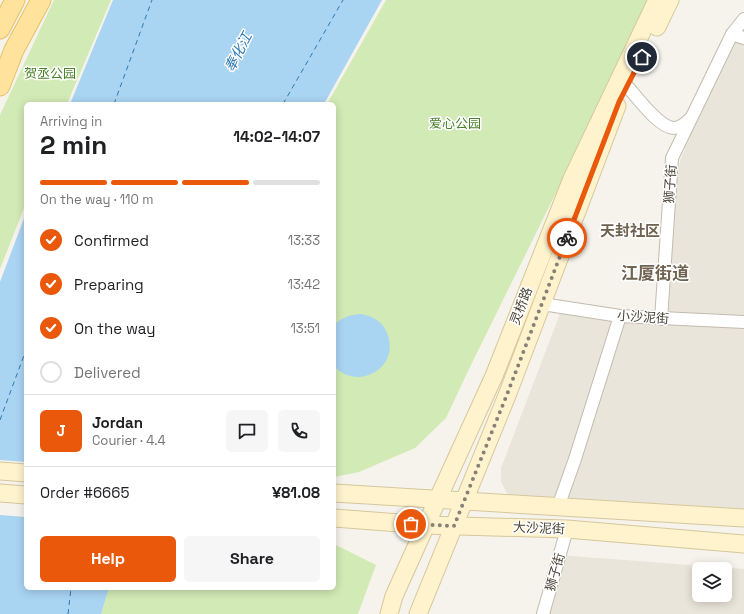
<!DOCTYPE html>
<html lang="en">
<head>
<meta charset="utf-8">
<style>
	body { margin:0; font-family:"Space Grotesk","Noto Sans SC",sans-serif; background:#f6f6f6; color:#202124; height:100vh; display:flex; flex-direction:column; font-size:15px; white-space:nowrap }
	* { box-sizing:border-box; margin:0 }
	p { font-size:13px; color:#757577 }
	.icon { flex:none; width:22px; height:22px; fill:none; stroke:currentColor; stroke-width:2; stroke-linecap:round; stroke-linejoin:round }
	.map { position:relative; flex:1; overflow:hidden }
	.drawer { position:absolute; left:24px; top:102px; width:312px; height:488px; display:flex; flex-direction:column; background:#fff; border-radius:6px; box-shadow:0 2px 10px #0003 }
	.drawer>* { flex:none }
	.buttons { position:absolute; left:692px; top:562px; display:grid; gap:8px }
	.buttons a { display:grid; place-items:center; width:40px; height:40px; border-radius:6px; background:#fff; box-shadow:0 2px 10px #0003; font-size:20px }
	.pin { position:absolute; display:grid; place-items:center; width:34px; height:34px; color:#fff; margin:-17px; border:2px solid #fff; border-radius:50%; box-shadow:0 1px 4px #0007 }
	.courier { position:absolute; display:grid; place-items:center; width:40px; height:40px; margin:-20px; border:3px solid #ea580c; border-radius:50%; background:#fff; color:#222; box-shadow:0 1px 5px #0007 }
	.headline em { font-style:normal; font-weight:700 }
	.headline div { display:flex; flex-direction:column-reverse }
	.headline { display:flex; align-items:center; justify-content:space-between; height:68px; padding:0 16px }
	h1 { font-size:26px; font-weight:700; line-height:30px }
	.bar { display:grid; grid-template-columns:repeat(4,1fr); gap:6px 4px; align-content:center; height:48px; padding:0 16px }
	.bar i { height:5px; border-radius:3px; background:#e0e0e0 }
	.bar .current { background:#ea580c }
	.bar p { grid-column:span 4 }
	.line { display:flex; align-items:center; gap:10px; padding:0 16px; border-top:1px solid #e0e0e0 }
	.line div { flex:1 }
	.round { display:grid; place-items:center; flex:none; width:42px; height:42px; border-radius:6px; background:#f6f6f6 }
	ol { padding:0 16px; list-style:none }
	li { display:flex; align-items:center; gap:12px; height:44px }
	li p { margin-inline-start:auto }
	li .icon { padding:4px; border-radius:50%; background:#ea580c; color:#fff; stroke-width:4 }
	li:last-child { color:#757577 }
	li i { width:22px; height:22px; border:2px solid #e0e0e0; border-radius:50% }
	.primary-button { display:flex; gap:8px; margin-top:auto; padding:8px 16px }
	.primary-button a { flex:1; height:46px; border-radius:6px; background:#ea580c; color:#fff; font-size:16px; font-weight:700; line-height:46px; text-align:center }
	.primary-button a+a { background:#f6f6f6; color:#202124 }
	.map>svg:first-child { display:block }
</style>
</head>
<body>
<div class="map">
<svg width="744" height="614" viewBox="0 0 744 614">
	<rect width="100%" height="100%" fill="#f6f3ec"/>
	<g fill="#eae5da" fill-rule="evenodd">
		<path d="M732 34 744 39V512L509 497 501 482V468L561 311 652 313 660 307 665 261 680 161Z"/>
		<path d="M558 555 744 569V614H544ZM699 569H725V595H699Z"/>
	</g>
	<g fill="#d2eab5">
		<path d="M54 0H111L67 104H26V203L0 269V115Z"/>
		<path d="M386 0H651L469 369 446 418 415 448 359 472 334 477V104H327Z"/>
		<path d="M334 544 376 565 358 614H101L109 588H334Z"/>
	</g>
	<g fill="#a9d4f2">
		<path d="M113 0H382L324 104H70Z"/>
		<path d="M26 213V588H109L101 614H0V282Z"/>
		<path d="M361 314C367 315 373 317 378 321 382 324 385 328 387 333 396 355 382 375 359 377 349 377 340 373 334 366V325C343 317 349 315 361 314Z"/>
	</g>
	<path fill="#f6f3ec" d="M0 460 26 462V517L0 515Z"/>
	<g fill="none" stroke-linecap="round" stroke-linejoin="round">
		<g stroke="#2e7ab2" stroke-width="1" stroke-dasharray="5 4" stroke-linecap="butt">
			<path d="M114 104 152 0"/>
			<path d="M283 104 343 0"/>
			<path d="M0 420 26 350"/>
			<path d="M68 614 71 588"/>
		</g>
		<g stroke="#c2bbae" stroke-width="14">
			<g id="minor">
				<path d="M732 34 744 38"/>
				<path d="M627 86C637 97 659 128 674 128 680 128 686 123 690 119"/>
				<path d="M542 304 620 316 744 322"/>
				<path d="M661 319 672 158 732 34 744 19"/>
				<path d="M558 507 575 459 620 316"/>
				<path d="M543 614 567 529"/>
			</g>
		</g>
		<g stroke="#d6c79b" stroke-width="19">
			<g id="secondary">
				<path d="M657 27 670 0"/>
				<path d="M0 471 26 473"/>
				<path d="M0 493 26 495"/>
				<path d="M334 493 744 518"/>
				<path d="M334 518 426 525 567 529 744 544"/>
				<path d="M389 614 394 596 426 525 494 376 571 181 657 0"/>
				<path d="M418 614 508 393 617 106"/>
			</g>
		</g>
		<g stroke="#e6c16a" stroke-width="21">
			<g id="primary">
				<path d="M0 29 15 0"/>
				<path d="M0 86 14 50 41 0"/>
			</g>
		</g>
		<use href="#minor" stroke="#fff" stroke-width="12"/>
		<use href="#secondary" stroke="#fff3cd" stroke-width="17"/>
		<use href="#primary" stroke="#ffe39c" stroke-width="19"/>
	</g>
	<g fill="none" stroke-linecap="round" stroke-linejoin="round">
		<path stroke="#878178" stroke-width="4" stroke-dasharray="0 7.2" d="M411 524 454 526 508 392 567 238"/>
		<path stroke="#ea580c" stroke-width="5" d="M567 238 619 102 642 57"/>
	</g>
	<g text-anchor="middle" dominant-baseline="central" stroke-width="3" stroke-linejoin="round" paint-order="stroke">
		<g font-size="13" fill="#4a7f2a" stroke="#fff">
			<text x="50" y="73">贺丞公园</text>
			<text x="455" y="123">爱心公园</text>
		</g>
		<g font-size="13" fill="#4b4439" stroke="#fff">
			<text transform="translate(670 184) rotate(-86)">狮子街</text>
			<text transform="translate(521 306) rotate(-69)">灵桥路</text>
			<text transform="translate(643 317) rotate(4)">小沙泥街</text>
			<text transform="translate(539 528) rotate(2)">大沙泥街</text>
			<text transform="translate(555 572) rotate(-74)">狮子街</text>
		</g>
		<g font-size="14" font-style="italic" fill="#2e7ab2" stroke="#fff">
			<text transform="translate(238 52) rotate(-63)">奉化江</text>
		</g>
		<g font-size="15" font-weight="bold" fill="#6e6250" stroke="#fff">
			<text x="630" y="230">天封社区</text>
		</g>
		<g font-size="17" font-weight="bold" fill="#6e6250" stroke="#fff">
			<text x="655" y="273">江厦街道</text>
		</g>
	</g>
</svg>
<div class="buttons">
<a><svg class="icon" aria-label="layers" viewBox="0 0 24 24"><path d="M12 4l9 5-9 5-9-5zM3 14l9 5 9-5"/></svg></a>
</div>
<div class="pin" style="left:411px;top:524px;background:#ea580c"><svg class="icon" aria-label="bag" viewBox="0 0 24 24"><path d="M5 8h14l-1 12H6zM9 8a3 3 0 0 1 6 0"/></svg></div>
<div class="pin" style="left:642px;top:57px;background:#1f2937"><svg class="icon" aria-label="home" viewBox="0 0 24 24"><path d="M3 11l9-7 9 7M6 9v11h12V9"/></svg></div>
<div class="courier" style="left:567px;top:238px"><svg class="icon" aria-label="bike" viewBox="0 0 24 24"><circle cx="6" cy="16" r="4"/><circle cx="18" cy="16" r="4"/><path d="M6 16l4-8h5l3 8M10 8l3 8H6M13 5h3"/></svg></div>
<section class="drawer">
<div class="headline"><div><h1>2 min</h1><p>Arriving in</p></div><em>14:02–14:07</em></div>
<div class="bar"><i class="current"></i><i class="current"></i><i class="current"></i><i></i><p>On the way · 110 m</p></div>
<ol>
<li><svg class="icon" aria-label="check" viewBox="0 0 24 24"><path d="M5 12l5 5 9-10"/></svg>Confirmed<p>13:33</p></li>
<li><svg class="icon" aria-label="check" viewBox="0 0 24 24"><path d="M5 12l5 5 9-10"/></svg>Preparing<p>13:42</p></li>
<li><svg class="icon" aria-label="check" viewBox="0 0 24 24"><path d="M5 12l5 5 9-10"/></svg>On the way<p>13:51</p></li>
<li><i></i>Delivered</li>
</ol>
<div class="line" style="height:72px"><b class="round" style="background:#ea580c;color:#fff">J</b><div><b>Jordan</b><p>Courier · 4.4</p></div><a class="round"><svg class="icon" aria-label="chat" viewBox="0 0 24 24"><path d="M4 5h16v11H9l-5 4z"/></svg></a><a class="round"><svg class="icon" aria-label="phone" viewBox="0 0 24 24"><path d="M5 4h4l2 5-3 2q2 4 5 5l2-3 5 2v4C11 20 4 13 5 4z"/></svg></a></div>
<div class="line" style="height:52px"><div>Order #6665</div><b>¥81.08</b></div>
<div class="primary-button"><a>Help</a><a>Share</a></div>
</section>
</div>
</body>
</html>
